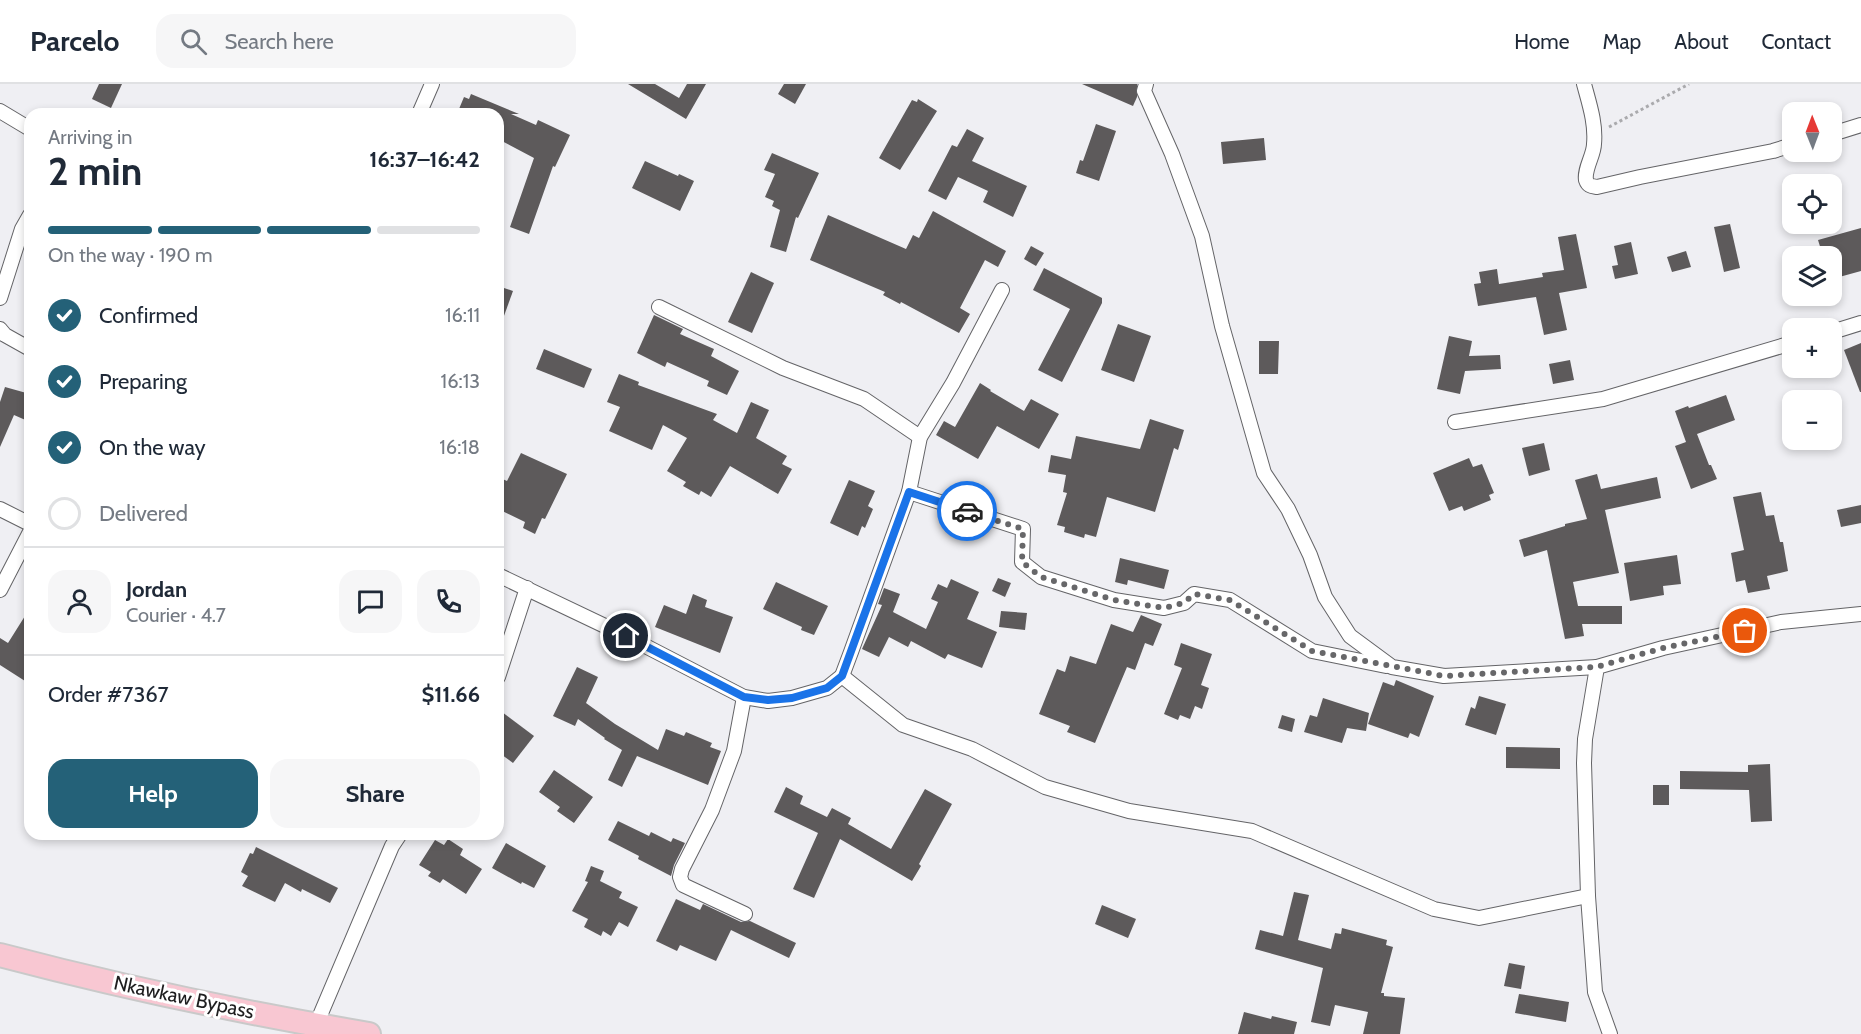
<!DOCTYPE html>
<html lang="en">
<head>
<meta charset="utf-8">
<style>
	body { margin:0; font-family:Cabin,sans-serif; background:#f6f6f7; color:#1f2937; height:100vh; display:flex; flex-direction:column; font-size:22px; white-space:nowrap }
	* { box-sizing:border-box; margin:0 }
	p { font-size:20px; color:#747a83 }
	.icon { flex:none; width:33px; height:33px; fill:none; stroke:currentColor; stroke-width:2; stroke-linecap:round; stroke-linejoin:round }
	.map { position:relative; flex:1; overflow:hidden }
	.side { position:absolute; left:24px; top:24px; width:480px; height:732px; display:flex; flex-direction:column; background:#fff; border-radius:18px; box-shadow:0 3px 9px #0003 }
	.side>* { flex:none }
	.needle { width:39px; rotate:359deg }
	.buttons { position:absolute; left:1782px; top:18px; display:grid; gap:12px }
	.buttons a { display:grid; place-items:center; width:60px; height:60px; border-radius:12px; background:#fff; box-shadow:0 3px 9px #0003; font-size:30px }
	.pin { position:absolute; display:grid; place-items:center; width:51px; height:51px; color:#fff; margin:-26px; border:3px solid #fff; border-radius:50%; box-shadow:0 2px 6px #0007 }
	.courier { position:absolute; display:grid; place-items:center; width:60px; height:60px; margin:-30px; border:4px solid #1a73e8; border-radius:50%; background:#fff; color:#222; box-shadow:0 2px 8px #0007 }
	.headline em { font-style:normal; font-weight:700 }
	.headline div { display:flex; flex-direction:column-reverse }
	.headline { display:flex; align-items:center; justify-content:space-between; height:102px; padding:0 24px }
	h1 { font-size:39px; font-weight:700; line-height:45px }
	.bar { display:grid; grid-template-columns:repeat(4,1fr); gap:9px 6px; align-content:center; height:72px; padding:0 24px }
	.bar i { height:8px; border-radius:4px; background:#e0e1e3 }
	.bar .current { background:#246178 }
	.bar p { grid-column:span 4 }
	.line { display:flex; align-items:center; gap:15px; padding:0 24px; border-top:2px solid #e0e1e3 }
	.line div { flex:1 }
	.round { display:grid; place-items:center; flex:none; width:63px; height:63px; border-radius:18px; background:#f6f6f7 }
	ol { padding:0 24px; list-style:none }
	li { display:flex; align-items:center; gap:18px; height:66px }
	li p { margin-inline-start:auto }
	li .icon { padding:6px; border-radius:50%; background:#246178; color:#fff; stroke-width:4 }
	li:last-child { color:#747a83 }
	li i { width:33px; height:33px; border:3px solid #e0e1e3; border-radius:50% }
	.button { display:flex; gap:12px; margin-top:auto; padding:12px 24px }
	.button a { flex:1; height:69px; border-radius:18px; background:#246178; color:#fff; font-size:24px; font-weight:700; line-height:69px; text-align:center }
	.button a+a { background:#f6f6f7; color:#1f2937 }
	header { display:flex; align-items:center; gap:36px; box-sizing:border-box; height:84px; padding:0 30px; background:#fff; border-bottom:2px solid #e0e1e3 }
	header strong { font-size:28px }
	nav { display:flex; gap:33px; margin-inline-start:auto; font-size:21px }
	.search { width:420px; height:54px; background:#f6f6f7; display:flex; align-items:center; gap:15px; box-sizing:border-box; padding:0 21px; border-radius:18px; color:#747a83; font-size:22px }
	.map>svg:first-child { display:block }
</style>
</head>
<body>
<header>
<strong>Parcelo</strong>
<div class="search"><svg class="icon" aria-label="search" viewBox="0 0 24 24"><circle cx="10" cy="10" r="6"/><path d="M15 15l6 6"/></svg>Search here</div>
<nav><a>Home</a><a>Map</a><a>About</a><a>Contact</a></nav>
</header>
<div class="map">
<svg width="1861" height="950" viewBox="0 0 1861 950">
	<rect width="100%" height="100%" fill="#efeff3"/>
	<g fill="#5d5a5b">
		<path d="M99 0H122L111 24 92 15Z"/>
		<path d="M628 0H655L679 14 687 0H706L686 35Z"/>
		<path d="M784 0H806L795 20 778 10Z"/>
		<path d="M1082 0H1137V13L1133 22Z"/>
		<path d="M471 10 519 30H511L536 41 538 36 570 51 555 83 553 82 529 150 510 143 534 74 498 55V30H470L459 25 464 13 469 15Z"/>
		<path d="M918 15 937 27 900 86 879 74 912 16 917 18Z"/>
		<path d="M1096 40 1116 47 1099 97 1076 89 1080 76 1083 77Z"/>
		<path d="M967 45 984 54 972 77 1027 102 1013 133 983 118 988 107 958 93 946 116 928 107 952 61 957 63Z"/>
		<path d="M1264 54 1266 76 1223 80 1221 58Z"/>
		<path d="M772 69 819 89 798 134 796 133 786 168 770 163 780 126 772 122 774 117 765 113 775 90 764 86Z"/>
		<path d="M645 77 678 92 679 90 694 97 680 127 632 104Z"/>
		<path d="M933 127 1006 167 998 183 985 176 960 224 970 230 959 249 901 218 900 220 883 211 885 208 810 176 828 131 906 165 913 151 919 154Z"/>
		<path d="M1730 140 1740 184 1724 188 1714 143Z"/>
		<path d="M1861 144V187L1832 195V172H1823L1818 156Z"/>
		<path d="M1576 150 1587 204 1559 209 1567 246 1544 251 1536 213 1478 222 1474 200 1481 199 1479 188 1497 185 1499 200 1543 193 1542 189 1564 186 1558 153Z"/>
		<path d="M1631 158 1638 190 1615 195 1612 182 1618 181 1614 162Z"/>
		<path d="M1031 162 1044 169 1036 182 1024 175Z"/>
		<path d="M1686 167 1691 183 1672 188 1667 173Z"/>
		<path d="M1044 184 1102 214V219L1062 298 1038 286 1070 225 1033 206Z"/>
		<path d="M751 188 774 199 752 249 728 238Z"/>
		<path d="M498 202 513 207 500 243H498Z"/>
		<path d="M654 231 683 245 680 250 714 265 711 272 739 287 727 311 707 302 709 297 667 278 665 283 637 269Z"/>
		<path d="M1118 240 1151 252 1134 298 1101 286Z"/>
		<path d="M1449 252 1472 257 1469 272 1500 271 1501 285 1465 287 1460 310 1437 305Z"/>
		<path d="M1259 257H1279L1278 290H1259Z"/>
		<path d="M1861 259V308H1860L1844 266Z"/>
		<path d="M544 265 592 285 584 304 536 285Z"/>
		<path d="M1570 276 1574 296 1553 300 1549 280Z"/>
		<path d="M619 290 639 298 638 301 717 330 713 336 737 349 751 318 769 326 756 354 787 372 782 380 792 385 778 410 730 382 711 413 701 407 699 411 683 402 686 398 667 387 687 354 663 341 652 366 609 347 620 323 607 318Z"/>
		<path d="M980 299 991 306 990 307 1024 327 1031 315 1059 330 1039 365 997 342 978 375 936 351 944 337 955 343Z"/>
		<path d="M5 303 30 310V338L14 331 0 363V318Z"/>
		<path d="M1726 311 1735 336 1697 350 1709 381H1711L1717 395 1691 405 1675 362 1686 358 1675 327 1688 322 1689 324Z"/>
		<path d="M1150 335 1184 346 1178 366 1174 364 1155 428 1107 413 1096 453 1085 450 1084 454 1064 448 1065 443 1057 441 1067 409 1063 408 1066 391 1048 388 1051 371 1071 375 1076 352 1140 365Z"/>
		<path d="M1544 359 1550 386 1529 392 1522 364Z"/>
		<path d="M521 369 567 390 545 435 542 434 535 450 523 444 525 438 498 425V393L507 397Z"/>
		<path d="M1469 374 1473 383 1482 380 1494 409 1489 411 1491 416 1464 427 1462 422 1449 427 1433 389Z"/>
		<path d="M1597 390 1601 405 1657 393 1661 414 1605 426 1619 489 1573 498 1578 522H1622V540H1582L1584 552 1565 555 1547 466 1524 473 1519 456 1565 442V440L1587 435 1575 396Z"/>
		<path d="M849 396 875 407 868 422 873 425 865 444 862 442 858 452 830 439Z"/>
		<path d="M1761 408 1766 432 1774 431 1780 458H1783L1788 487 1767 492 1770 505 1748 509 1745 496 1736 498 1731 469 1744 466 1733 413Z"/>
		<path d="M1861 421V439L1841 443 1837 426Z"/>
		<path d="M1677 471 1681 500 1663 502 1664 511 1630 517 1624 479Z"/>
		<path d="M1120 474 1169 486 1164 505 1128 496 1127 501 1115 498Z"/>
		<path d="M998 494 1011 499 1005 513 992 507Z"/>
		<path d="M951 495 979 508 967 535 997 548 982 584 948 570 945 575 911 557 908 563 889 553 879 573 862 565 882 521 878 520 884 504 900 510 893 528 926 545 938 518 931 515 938 500 947 504Z"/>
		<path d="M776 498 828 522 814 551 801 546 802 543 763 525Z"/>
		<path d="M693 510 707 516 705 523 733 533 720 569 655 543 664 521 686 530Z"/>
		<path d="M30 524V589L25 597 0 581V554L8 559Z"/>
		<path d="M1001 527 1027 529 1025 546 999 543Z"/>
		<path d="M1141 531 1162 540 1153 562 1145 559 1135 586 1127 583 1095 659 1067 648 1070 642 1039 630 1057 585 1065 588 1070 572 1096 580 1111 540 1133 548Z"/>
		<path d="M1181 559 1212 570 1201 601 1209 604 1202 625 1195 622 1190 635 1180 631 1178 636 1164 630 1182 584 1174 581Z"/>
		<path d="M577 583 598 593 586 619 615 640 658 666 666 645 684 652 686 648 712 659 710 663 721 667 708 701 637 672 622 703 608 696 622 666 604 655 605 654 578 635 575 642 553 632Z"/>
		<path d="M1396 596 1434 612 1419 653 1410 649 1408 654 1368 640 1383 598 1394 602Z"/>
		<path d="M1479 612 1506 620 1496 651 1465 641 1471 623 1475 625Z"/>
		<path d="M1323 614 1369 629 1366 647 1347 644 1342 659 1304 648 1310 631 1317 633Z"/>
		<path d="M498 625 534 652 513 679 498 668Z"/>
		<path d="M1282 631 1295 635 1292 648 1278 644Z"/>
		<path d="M1506 663 1560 664V685L1506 684Z"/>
		<path d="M1770 680 1772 737 1751 738 1749 706 1680 705V687L1748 688V681Z"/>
		<path d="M554 686 593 713 574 739 557 727 560 723 539 708Z"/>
		<rect x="1653" y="701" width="16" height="20"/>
		<path d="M786 703 803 712 800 720 827 733 832 724 851 734 848 740 891 765 925 705 952 720 919 780 921 782 912 797 840 755 814 814 793 805 818 749 774 728Z"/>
		<path d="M618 737 649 752 651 748 671 758 673 754 685 759 674 781 671 792 638 775 639 772 608 756Z"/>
		<path d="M448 755 463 765 460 771 482 785 466 810 443 795 440 799 428 792 431 788 419 781 435 756 444 761Z"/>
		<path d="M506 759 546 782 534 804 522 798 521 800 492 784Z"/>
		<path d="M256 763 338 804 330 819 302 805 301 808 285 799 275 818 242 802 248 792 241 788 250 769 253 770Z"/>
		<path d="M591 782 604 787 600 797 622 808 619 814 638 823 628 843 619 838 611 852 603 847 601 852 584 843 588 835 572 827 588 798 585 797Z"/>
		<path d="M1294 808 1309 811 1298 856 1331 865 1335 849 1341 850 1342 844 1387 856 1386 861 1393 863 1381 909H1384V912L1405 914 1400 950H1363L1368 928 1335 921 1330 942 1311 938 1323 884 1255 865 1260 846 1283 852Z"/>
		<path d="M676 815 700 826 703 820 741 838 750 837 796 859 789 874 731 846 716 877 680 861 677 867 656 857Z"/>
		<path d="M1102 821 1136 835 1128 854 1095 840Z"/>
		<path d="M1509 879 1525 882 1521 905 1504 902Z"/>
		<path d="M1519 910 1569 918 1566 938 1515 929Z"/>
		<path d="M1244 928 1271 935 1272 932 1297 938 1294 950H1238Z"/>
	</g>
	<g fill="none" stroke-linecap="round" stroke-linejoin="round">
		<g stroke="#646467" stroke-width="16">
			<g id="minor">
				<path d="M1146 0 1144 7 1172 70 1202 152 1222 242 1264 389 1288 425 1310 471 1325 513 1350 552 1392 583 1444 592 1597 583"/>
				<path d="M1584 0C1589 19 1596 39 1594 60 1594 71 1584 85 1586 96 1588 102 1591 102 1597 103L1640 93 1773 67 1792 61"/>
				<path d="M0 27 30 45"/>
				<path d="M419 30 432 0"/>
				<path d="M1832 50 1861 41"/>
				<path d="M0 214 22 145 30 131"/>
				<path d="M659 223 783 284 864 315 920 353"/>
				<path d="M0 245 5 251 30 265"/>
				<path d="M1832 248 1861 239"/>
				<path d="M1455 338 1603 315 1792 259"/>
				<path d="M909 408 1023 445 1022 478 1041 493 1114 516 1164 524 1184 519 1194 510 1230 516 1312 567 1386 582"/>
				<path d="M0 425 30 440"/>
				<path d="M498 491 626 552 744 613 768 617 792 614 827 604 842 592 851 568 909 408 920 353 953 299 1002 206"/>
				<path d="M0 506 30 448"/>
				<path d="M842 592 903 641 972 665 1045 703 1129 727 1252 747 1434 825 1479 834 1588 812"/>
				<path d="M498 593 527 504"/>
				<path d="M744 613 734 667 712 726 682 785 680 793 683 801 745 830"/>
				<path d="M316 941 392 762 400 750"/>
				<path d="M1610 950 1595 908 1588 812 1584 679 1585 655 1597 583 1663 564 1781 538 1861 530"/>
			</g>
		</g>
		<g stroke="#c9c9c9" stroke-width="26">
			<path id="trunk" d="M0 871C121 903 245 929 369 950"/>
		</g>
		<path stroke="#aaaaad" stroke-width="3" stroke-dasharray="3 3" stroke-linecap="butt" d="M1609 43 1689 0"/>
		<use href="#minor" stroke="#fff" stroke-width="14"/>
		<use href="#trunk" stroke="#f8c7d2" stroke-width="22"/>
	</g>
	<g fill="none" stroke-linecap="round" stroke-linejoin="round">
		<path stroke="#676769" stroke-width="6" stroke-dasharray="0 10.8" d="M967 427 1023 445 1022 478 1041 493 1114 516 1164 524 1184 519 1194 510 1230 516 1312 567 1444 592 1596 583 1663 564 1745 547"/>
		<path stroke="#1a73e8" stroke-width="8" d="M626 552 744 613 768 616 792 614 827 604 842 592 909 408 967 427"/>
	</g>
	<g text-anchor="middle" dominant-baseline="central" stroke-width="6" stroke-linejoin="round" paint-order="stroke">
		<g font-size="20" fill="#1e1e1f" stroke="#fff">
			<text transform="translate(184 913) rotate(12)">Nkawkaw Bypass</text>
		</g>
	</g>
</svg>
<div class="buttons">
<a><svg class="needle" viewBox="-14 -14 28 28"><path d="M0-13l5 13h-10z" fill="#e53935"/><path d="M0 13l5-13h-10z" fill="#747a83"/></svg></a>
<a><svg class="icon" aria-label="locate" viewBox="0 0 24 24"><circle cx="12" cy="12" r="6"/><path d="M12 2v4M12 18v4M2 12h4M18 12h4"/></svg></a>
<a><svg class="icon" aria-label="layers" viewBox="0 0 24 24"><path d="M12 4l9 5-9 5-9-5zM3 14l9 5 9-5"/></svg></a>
<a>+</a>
<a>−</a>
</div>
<div class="pin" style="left:1745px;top:547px;background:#ea580c"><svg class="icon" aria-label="bag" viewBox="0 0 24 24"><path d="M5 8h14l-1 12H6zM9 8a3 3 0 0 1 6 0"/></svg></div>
<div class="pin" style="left:626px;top:552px;background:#1f2937"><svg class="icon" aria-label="home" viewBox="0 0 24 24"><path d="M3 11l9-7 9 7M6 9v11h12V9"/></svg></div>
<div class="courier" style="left:967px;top:427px"><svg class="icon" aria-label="car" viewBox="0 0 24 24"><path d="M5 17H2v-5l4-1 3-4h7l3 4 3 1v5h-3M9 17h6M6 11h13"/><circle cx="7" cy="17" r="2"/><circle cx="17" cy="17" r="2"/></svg></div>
<section class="side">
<div class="headline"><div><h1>2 min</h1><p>Arriving in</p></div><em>16:37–16:42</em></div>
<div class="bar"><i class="current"></i><i class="current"></i><i class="current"></i><i></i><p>On the way · 190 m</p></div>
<ol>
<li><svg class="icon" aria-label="check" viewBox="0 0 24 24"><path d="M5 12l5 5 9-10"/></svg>Confirmed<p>16:11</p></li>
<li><svg class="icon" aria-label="check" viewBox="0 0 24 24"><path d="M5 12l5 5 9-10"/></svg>Preparing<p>16:13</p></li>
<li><svg class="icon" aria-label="check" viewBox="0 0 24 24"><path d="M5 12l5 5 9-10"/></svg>On the way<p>16:18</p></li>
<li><i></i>Delivered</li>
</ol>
<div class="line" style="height:108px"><a class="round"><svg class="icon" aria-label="person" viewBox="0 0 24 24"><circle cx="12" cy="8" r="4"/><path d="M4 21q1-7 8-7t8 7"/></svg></a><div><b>Jordan</b><p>Courier · 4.7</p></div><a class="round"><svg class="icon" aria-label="chat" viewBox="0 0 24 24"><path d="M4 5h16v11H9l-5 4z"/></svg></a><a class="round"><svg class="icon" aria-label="phone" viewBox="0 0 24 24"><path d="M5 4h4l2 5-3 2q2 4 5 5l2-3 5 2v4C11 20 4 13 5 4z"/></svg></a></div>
<div class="line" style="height:78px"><div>Order #7367</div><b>$11.66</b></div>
<div class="button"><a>Help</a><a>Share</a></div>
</section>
</div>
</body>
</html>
